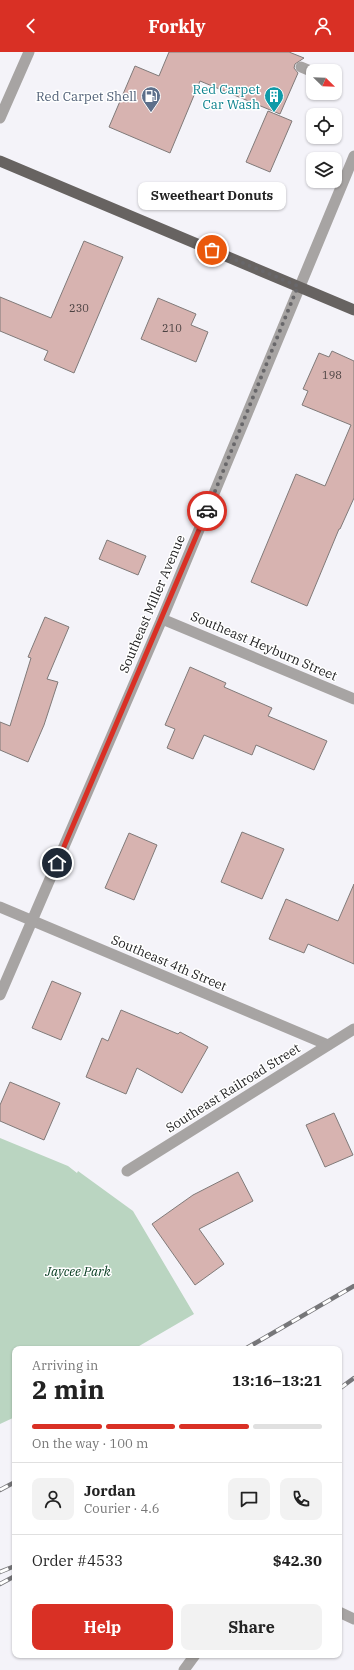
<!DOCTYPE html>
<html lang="en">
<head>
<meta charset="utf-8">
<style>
	body { margin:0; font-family:"IBM Plex Serif",serif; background:#f2f2f2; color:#222; height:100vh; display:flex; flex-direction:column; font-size:15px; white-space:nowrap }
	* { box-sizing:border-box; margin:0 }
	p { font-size:13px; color:#767676 }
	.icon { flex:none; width:22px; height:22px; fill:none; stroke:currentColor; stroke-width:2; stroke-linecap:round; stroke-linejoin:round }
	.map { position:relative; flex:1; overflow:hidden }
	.drawer { position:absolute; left:12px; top:1294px; width:330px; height:312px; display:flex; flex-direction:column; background:#fff; border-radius:8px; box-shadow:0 1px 3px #0004 }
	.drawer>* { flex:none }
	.needle { width:26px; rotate:113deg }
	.controls { position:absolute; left:306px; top:12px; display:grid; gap:8px }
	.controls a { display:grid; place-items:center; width:36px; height:36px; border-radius:8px; background:#fff; box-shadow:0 1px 3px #0004; font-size:20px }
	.pin { position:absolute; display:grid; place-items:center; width:34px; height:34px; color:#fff; margin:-17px; border:2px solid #fff; border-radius:50%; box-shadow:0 1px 4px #0007 }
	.courier { position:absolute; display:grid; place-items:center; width:40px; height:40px; margin:-20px; border:3px solid #d93025; border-radius:50%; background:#fff; color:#222; box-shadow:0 1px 5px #0007 }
	.bubble { position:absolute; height:28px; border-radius:8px; background:#fff; box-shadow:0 1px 3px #0004; font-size:13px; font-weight:700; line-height:28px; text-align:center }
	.overview em { font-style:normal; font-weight:700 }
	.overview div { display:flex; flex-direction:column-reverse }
	.overview { display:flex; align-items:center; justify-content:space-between; height:68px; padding:0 20px }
	h1 { font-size:26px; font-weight:700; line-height:30px }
	.bar { display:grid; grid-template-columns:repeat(4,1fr); gap:6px 4px; align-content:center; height:48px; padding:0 20px }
	.bar i { height:5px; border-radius:3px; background:#e0e0e0 }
	.bar .current { background:#d93025 }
	.bar p { grid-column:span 4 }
	.line { display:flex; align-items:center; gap:10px; padding:0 20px; border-top:1px solid #e0e0e0 }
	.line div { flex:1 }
	.round { display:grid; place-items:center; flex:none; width:42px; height:42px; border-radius:8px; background:#f2f2f2 }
	.primary-button { display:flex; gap:8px; margin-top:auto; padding:8px 20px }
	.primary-button a { flex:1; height:46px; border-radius:8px; background:#d93025; color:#fff; font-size:16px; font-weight:700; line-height:46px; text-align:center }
	.primary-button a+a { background:#f2f2f2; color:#222 }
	header { display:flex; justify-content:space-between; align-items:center; height:52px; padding:0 20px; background:#d93025; color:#fff; font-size:18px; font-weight:700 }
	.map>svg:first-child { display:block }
</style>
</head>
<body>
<header><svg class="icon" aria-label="back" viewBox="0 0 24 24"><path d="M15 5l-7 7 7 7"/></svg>Forkly<svg class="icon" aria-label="person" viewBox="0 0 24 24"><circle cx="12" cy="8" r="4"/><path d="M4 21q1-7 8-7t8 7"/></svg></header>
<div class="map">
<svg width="354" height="1618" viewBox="0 0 354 1618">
	<rect width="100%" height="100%" fill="#f4f3f9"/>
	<path fill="#bad5c1" d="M0 1086 68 1114 77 1121 78 1119 133 1159 194 1262 134 1297H15V1365L0 1372Z"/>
	<g fill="#d7b3b0" stroke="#807a79">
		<path d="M169 0H289L304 6 295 12 294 16 298 21 280 62 200 29 170 101 109 75 135 14 159 24Z"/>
		<path d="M268 59 292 69 270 120 246 110Z"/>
		<path d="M84 189 123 205 74 321 44 308 48 299 0 279V245L51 266Z"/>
		<path d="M158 246 196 262 191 273 208 280 196 310 141 287Z"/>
		<path d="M332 299 354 309V446L340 477H339L307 554 251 530 296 422 325 434 351 373 302 353 308 339 303 337 319 301 329 305Z"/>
		<path d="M107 488 146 504 138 523 99 507Z"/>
		<path d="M45 565 69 575 47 627 58 630 44 673 28 710 0 698V670L10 674 31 606 28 605Z"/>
		<path d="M190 615 226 631 224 635 272 656 268 664 327 689 314 718 256 693 252 703 204 683 193 707 167 696 175 677 165 673Z"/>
		<path d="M242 780 284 797 262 847 221 830Z"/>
		<path d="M129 781 157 793 134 848 105 836Z"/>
		<path d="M354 832V912L308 892 304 901 269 887 286 847 338 869Z"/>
		<path d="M52 929 81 941 61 988 32 976Z"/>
		<path d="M121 958 178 982 180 980 208 995 182 1041 137 1016 126 1042 86 1025 102 986 108 989Z"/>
		<path d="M10 1030 60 1051 44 1088 0 1069V1053Z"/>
		<path d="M334 1061 353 1103 325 1115 306 1073Z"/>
		<path d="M238 1120 253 1149 199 1177 224 1212 195 1233 152 1172 193 1143Z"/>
	</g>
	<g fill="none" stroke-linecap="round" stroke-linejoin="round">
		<path stroke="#a7a4a3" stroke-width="11" d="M301 15 313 20"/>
		<g stroke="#a7a4a3" stroke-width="11">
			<path d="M0 66 29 0"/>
			<path d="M162 567 354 647"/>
			<path d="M0 855 328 993"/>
			<path d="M0 943 162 567 354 104"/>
			<path d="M127 1119 354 977"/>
			<path d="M339 1560 354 1567"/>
			<path d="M184 1618 195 1603"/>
		</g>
		<path stroke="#676361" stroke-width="11" d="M0 109 354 258"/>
		<g stroke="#767679" stroke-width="4.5">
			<g id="rail">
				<path d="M245 1297 354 1234"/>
				<path d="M339 1337 354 1326"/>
				<path d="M0 1438 15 1430"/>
				<path d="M0 1520 15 1514"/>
				<path d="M0 1532 15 1524"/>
			</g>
		</g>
		<use href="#rail" stroke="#fff" stroke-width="3" stroke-dasharray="9" stroke-linecap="butt"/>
	</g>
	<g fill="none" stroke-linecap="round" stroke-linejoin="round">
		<path stroke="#68676a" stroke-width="4" stroke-dasharray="0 7.2" d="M207 459 298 234 212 198"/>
		<path stroke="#d93025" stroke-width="5" d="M57 811 207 459"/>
	</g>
	<defs>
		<g id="fuel-pin" transform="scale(1)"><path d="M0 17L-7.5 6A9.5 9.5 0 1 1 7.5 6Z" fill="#5c6f8a" stroke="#fff"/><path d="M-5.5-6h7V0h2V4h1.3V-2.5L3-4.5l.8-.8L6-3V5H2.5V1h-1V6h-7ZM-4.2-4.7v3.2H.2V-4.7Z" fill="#fff"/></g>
		<g id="building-pin" transform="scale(1)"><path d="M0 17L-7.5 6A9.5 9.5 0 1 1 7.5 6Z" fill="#0f9aa8" stroke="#fff"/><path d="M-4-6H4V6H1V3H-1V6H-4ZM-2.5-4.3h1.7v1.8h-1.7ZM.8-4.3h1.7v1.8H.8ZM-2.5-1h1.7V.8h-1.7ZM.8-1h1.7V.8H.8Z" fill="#fff"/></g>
	</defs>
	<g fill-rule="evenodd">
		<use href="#fuel-pin" x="151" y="44"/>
		<use href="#building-pin" x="274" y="44"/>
	</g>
	<g text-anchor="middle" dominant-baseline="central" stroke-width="3" stroke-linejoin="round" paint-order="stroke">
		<g font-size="11" fill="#4b4242">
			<text x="79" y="256">230</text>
			<text x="172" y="276">210</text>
			<text x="332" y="323">198</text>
		</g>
		<g font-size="13" fill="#0d838f" stroke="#fff" text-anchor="end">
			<text x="260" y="37">Red Carpet<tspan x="260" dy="15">Car Wash</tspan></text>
		</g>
		<g font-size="13" fill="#4e5e75" stroke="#fff" text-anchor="end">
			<text x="137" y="44">Red Carpet Shell</text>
		</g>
		<g font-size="13" fill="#1c1c1d" stroke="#fff">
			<text transform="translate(152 552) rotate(-67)">Southeast Miller Avenue</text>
			<text transform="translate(264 594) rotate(23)">Southeast Heyburn Street</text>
			<text transform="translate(169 911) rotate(23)">Southeast 4th Street</text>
			<text transform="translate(233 1036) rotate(-32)">Southeast Railroad Street</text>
		</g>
		<g font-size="13" font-style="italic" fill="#03391d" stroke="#fff">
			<text x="78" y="1219">Jaycee Park</text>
		</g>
	</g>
</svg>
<div class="controls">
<a><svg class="needle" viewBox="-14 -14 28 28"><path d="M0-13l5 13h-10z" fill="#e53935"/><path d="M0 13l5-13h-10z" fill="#767676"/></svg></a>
<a><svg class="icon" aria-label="locate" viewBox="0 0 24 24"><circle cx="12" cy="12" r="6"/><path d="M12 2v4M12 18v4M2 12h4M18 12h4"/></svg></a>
<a><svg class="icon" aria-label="layers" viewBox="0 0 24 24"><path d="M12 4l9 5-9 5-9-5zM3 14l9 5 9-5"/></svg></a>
</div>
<div class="pin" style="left:212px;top:198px;background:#ea580c"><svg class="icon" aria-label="bag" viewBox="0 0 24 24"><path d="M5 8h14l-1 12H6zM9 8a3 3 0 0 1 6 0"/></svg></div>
<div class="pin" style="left:57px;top:811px;background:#1f2937"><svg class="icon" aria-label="home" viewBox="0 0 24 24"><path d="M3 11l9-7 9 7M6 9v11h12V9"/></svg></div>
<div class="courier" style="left:207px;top:459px"><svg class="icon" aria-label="car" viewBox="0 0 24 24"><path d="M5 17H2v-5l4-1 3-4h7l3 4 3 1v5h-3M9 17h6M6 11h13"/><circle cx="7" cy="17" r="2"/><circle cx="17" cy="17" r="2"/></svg></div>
<div class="bubble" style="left:138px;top:130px;width:148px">Sweetheart Donuts</div>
<section class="drawer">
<div class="overview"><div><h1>2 min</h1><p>Arriving in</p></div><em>13:16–13:21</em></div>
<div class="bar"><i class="current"></i><i class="current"></i><i class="current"></i><i></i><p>On the way · 100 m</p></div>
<div class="line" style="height:72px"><a class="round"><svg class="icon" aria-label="person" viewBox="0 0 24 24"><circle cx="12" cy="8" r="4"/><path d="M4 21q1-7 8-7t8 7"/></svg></a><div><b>Jordan</b><p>Courier · 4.6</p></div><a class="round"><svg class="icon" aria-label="chat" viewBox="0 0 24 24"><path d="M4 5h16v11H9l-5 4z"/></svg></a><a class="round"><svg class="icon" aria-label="phone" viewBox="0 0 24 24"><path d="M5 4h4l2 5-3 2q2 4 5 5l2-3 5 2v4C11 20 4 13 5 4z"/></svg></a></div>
<div class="line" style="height:52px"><div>Order #4533</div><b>$42.30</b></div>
<div class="primary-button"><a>Help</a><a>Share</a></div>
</section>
</div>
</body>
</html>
